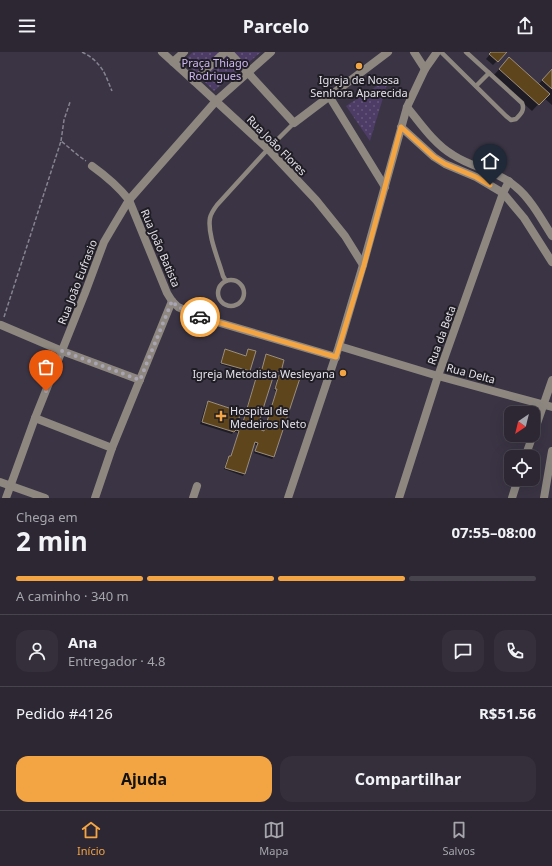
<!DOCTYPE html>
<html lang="pt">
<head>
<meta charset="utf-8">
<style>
	body { margin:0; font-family:"Noto Sans",sans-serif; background:#342f3b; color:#f1f3f6; height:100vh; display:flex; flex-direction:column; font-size:15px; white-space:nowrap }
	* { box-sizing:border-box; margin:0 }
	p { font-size:13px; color:#a6a5ac }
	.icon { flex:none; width:22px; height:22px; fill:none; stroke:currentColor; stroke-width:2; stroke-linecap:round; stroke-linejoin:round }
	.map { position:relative; height:446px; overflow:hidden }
	.side { display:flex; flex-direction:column; background:#2c2733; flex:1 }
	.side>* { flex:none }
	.needle { width:26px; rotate:215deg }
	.fabs { position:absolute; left:504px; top:354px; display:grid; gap:8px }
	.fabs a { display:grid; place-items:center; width:36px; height:36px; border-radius:8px; background:#2c2733; box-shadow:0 4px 16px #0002,0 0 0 1px #48444e; font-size:20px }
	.pin { position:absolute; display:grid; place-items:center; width:34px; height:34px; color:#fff; margin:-41px -17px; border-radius:50% 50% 50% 0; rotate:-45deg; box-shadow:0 0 4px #0007 }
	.pin .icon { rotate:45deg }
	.courier { position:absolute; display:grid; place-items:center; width:40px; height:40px; margin:-20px; border:3px solid #f3a443; border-radius:50%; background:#fff; color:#222; box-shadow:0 1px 5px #0007 }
	.summary em { font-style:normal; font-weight:700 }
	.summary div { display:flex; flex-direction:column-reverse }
	.summary { display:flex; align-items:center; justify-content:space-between; height:68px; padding:0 16px }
	h1 { font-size:26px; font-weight:700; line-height:30px }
	.bar { display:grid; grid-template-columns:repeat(4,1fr); gap:6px 4px; align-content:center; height:48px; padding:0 16px }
	.bar i { height:5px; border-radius:3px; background:#48444e }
	.bar .selected { background:#f3a443 }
	.bar p { grid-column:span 4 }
	.line { display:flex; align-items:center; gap:10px; padding:0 16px; border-top:1px solid #48444e }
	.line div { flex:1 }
	.round { display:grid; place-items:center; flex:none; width:42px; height:42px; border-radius:12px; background:#342f3b }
	.cta { display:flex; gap:8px; margin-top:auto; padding:8px 16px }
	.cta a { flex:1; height:46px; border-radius:12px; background:#f3a443; color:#111; font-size:16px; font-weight:700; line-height:46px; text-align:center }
	.cta a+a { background:#342f3b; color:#f1f3f6 }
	header { display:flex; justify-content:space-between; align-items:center; height:52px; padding:0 16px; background:#2c2733; font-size:18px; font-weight:700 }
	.tab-bar { display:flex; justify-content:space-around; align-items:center; height:56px; border-top:1px solid #48444e; background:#2c2733; font-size:11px; color:#a6a5ac }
	.tab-bar a { display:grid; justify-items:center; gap:2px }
	.tab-bar .selected { color:#f3a443 }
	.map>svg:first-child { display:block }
</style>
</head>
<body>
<header><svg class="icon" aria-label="menu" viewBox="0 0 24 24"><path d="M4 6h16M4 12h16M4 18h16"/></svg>Parcelo<svg class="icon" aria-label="share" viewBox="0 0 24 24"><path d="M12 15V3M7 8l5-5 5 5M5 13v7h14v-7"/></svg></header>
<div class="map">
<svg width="552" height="446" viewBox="0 0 552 446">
	<defs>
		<pattern id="grass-dots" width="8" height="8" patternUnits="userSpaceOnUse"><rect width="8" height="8" fill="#4c3c66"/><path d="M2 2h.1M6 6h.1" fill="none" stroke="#66587c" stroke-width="1.8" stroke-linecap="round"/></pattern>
	</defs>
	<rect width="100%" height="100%" fill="#3a3444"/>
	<g fill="url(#grass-dots)">
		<path d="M193 0H261L214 39 183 9Z"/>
		<path d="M389 26 370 89 346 54Z"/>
	</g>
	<g fill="#0007">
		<path d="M492 0H506L493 13 486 7Z"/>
		<path d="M503 13 538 33 552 17V53L544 46 532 59 493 24Z"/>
		<path d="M226 298 245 304 247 300 249 298V319L247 321 220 312 224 300Z"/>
		<path d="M267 304 280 320 278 321 274 320 256 377 264 379 276 339 274 338 277 326 279 325 284 326 287 320 299 323 274 405 272 407 254 401 257 393 254 392 244 422 243 424 224 417 227 407 229 405H231L238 381 234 379 232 382 200 372 206 352 208 351 237 369 242 371 258 319 260 318 261 322Z"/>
	</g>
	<g fill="#5f451c" stroke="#9a8e7d">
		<path d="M491 0H507L498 10 489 2Z"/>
		<path d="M509 5 550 42 539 53 499 17Z"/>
		<path d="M552 17V37L542 28Z"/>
		<path d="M225 297 246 304 248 297 256 299 250 319 221 311Z"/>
		<path d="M266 302 284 308 281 320 275 319 257 376 264 379 277 337H275L279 323 285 325 287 319 301 323 274 405 255 399 258 391 255 390 245 422 225 416 229 404H231L239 379 236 378 234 380 202 370 208 349 241 360 238 369 243 370 259 316 262 317Z"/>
	</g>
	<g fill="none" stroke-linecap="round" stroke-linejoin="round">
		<g stroke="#878390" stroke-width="1.5" stroke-dasharray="4 2" stroke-linecap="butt">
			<path d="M82 0C88 3 94 7 98 12 105 19 108 30 112 39"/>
			<path d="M61 89 64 68 70 50"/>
			<path d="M4 265 61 89 79 104 86 109"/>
		</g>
		<g stroke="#8d8780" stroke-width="4.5">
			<path d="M441 0 506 64 511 68 516 67C521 62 525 58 522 51L466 0"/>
			<path d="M476 34 489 21"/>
			<circle cx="231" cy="241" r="13"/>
			<path d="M226 229 223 224C219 209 207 182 210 166 211 161 214 157 217 153L268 97 294 71"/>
		</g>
		<g stroke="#8d8780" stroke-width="8">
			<path d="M162 0 194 29 268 97 316 148 345 184 363 213"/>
			<path d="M229 0 294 71 388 0"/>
			<path d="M414 0 425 17"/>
			<path d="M173 10 184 0"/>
			<path d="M194 29 225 0"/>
			<path d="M329 44 385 135"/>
			<path d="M407 55C420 71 435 93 453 103 473 116 498 119 516 135 530 146 542 168 552 184"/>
			<path d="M401 75 434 105 445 112 476 125 503 141 524 166 552 210"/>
			<path d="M92 114C106 124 118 134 129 148L167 241 172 249 178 255 200 265 336 305"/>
			<path d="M1 273 62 299 140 328"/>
			<path d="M339 294 438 324 552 355"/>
			<path d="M35 366 112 396"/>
			<path d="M533 383 552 328"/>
			<path d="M525 405 533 383"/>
			<path d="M0 430 45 446"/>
			<path d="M6 446 35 366 85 241 104 190 114 173 129 148 216 49 271 0"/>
			<path d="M95 446 112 396 172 249"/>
			<path d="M193 446 197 434"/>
			<path d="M288 446 339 294 363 213 407 55 425 17 437 0"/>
			<path d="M399 446 438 324 503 141 509 129"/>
			<path d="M512 446 518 427"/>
			<path d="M544 446 552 399"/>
		</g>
	</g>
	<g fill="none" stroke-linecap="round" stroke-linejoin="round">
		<path stroke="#a8a4b1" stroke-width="4" stroke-dasharray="0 7.2" d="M46 339 62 299 140 328 172 249 178 255 200 265"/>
		<path stroke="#f3a443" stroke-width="5" d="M200 265 336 305 364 213 401 75 434 105 445 112 476 125 490 133"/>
	</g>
	<g fill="#f3a443" stroke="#201d24" stroke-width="1.5">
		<circle cx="359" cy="14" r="4"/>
		<circle cx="343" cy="321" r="4"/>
		<path d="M219 358h4v4h4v4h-4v4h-4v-4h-4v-4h4z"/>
	</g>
	<g text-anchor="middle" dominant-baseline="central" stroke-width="4" stroke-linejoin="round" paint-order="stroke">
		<g font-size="11" fill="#ceb8f4" stroke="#201d24">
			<text x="215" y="10">Praça Thiago<tspan x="215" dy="13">Rodrigues</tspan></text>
		</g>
		<g font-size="11" fill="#e4e1eb" stroke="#201d24">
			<text x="359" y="27">Igreja de Nossa<tspan x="359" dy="13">Senhora Aparecida</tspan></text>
			<text x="335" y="321" text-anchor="end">Igreja Metodista Wesleyana</text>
			<text x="230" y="358" text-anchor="start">Hospital de<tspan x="230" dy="13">Medeiros Neto</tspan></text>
		</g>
		<g font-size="11" fill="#e4e1eb" stroke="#201d24">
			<text transform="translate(277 93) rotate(45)">Rua João Flores</text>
			<text transform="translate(161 196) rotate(67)">Rua João Batista</text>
			<text transform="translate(77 230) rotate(-69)">Rua João Eufrasio</text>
			<text transform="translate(441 283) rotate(-70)">Rua da Beta</text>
			<text transform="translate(471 321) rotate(15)">Rua Delta</text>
		</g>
	</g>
</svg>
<div class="fabs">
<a><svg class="needle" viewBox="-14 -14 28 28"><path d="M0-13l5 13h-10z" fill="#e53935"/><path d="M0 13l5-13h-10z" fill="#a6a5ac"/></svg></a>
<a><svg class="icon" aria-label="locate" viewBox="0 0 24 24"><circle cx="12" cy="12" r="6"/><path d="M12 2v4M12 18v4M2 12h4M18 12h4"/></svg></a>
</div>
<div class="pin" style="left:46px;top:339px;background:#ea580c"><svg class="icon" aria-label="bag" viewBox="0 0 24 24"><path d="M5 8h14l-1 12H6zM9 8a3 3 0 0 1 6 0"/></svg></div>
<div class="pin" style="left:490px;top:133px;background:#1f2937"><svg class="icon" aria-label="home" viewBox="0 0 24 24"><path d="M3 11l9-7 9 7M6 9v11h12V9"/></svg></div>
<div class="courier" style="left:200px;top:265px"><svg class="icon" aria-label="car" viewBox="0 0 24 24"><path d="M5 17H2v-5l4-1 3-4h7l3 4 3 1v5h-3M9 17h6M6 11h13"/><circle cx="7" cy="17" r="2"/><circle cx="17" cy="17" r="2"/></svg></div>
</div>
<section class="side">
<div class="summary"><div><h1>2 min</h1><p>Chega em</p></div><em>07:55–08:00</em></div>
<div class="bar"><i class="selected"></i><i class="selected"></i><i class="selected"></i><i></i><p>A caminho · 340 m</p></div>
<div class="line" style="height:72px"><a class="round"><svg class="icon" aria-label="person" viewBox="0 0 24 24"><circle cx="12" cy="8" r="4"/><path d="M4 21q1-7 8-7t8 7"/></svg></a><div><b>Ana</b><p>Entregador · 4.8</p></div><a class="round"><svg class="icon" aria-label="chat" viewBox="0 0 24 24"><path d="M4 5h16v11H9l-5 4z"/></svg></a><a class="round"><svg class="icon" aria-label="phone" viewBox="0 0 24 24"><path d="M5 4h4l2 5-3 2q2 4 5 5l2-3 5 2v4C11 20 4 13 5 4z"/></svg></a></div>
<div class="line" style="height:52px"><div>Pedido #4126</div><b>R$51.56</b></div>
<div class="cta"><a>Ajuda</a><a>Compartilhar</a></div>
</section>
<nav class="tab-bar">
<a class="selected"><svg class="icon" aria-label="home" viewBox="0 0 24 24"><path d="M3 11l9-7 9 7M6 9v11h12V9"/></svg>Início</a>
<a><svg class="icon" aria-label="map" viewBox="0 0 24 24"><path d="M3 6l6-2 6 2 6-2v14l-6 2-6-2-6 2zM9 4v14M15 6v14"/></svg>Mapa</a>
<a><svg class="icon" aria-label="saved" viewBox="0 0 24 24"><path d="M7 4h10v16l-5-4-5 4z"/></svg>Salvos</a>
</nav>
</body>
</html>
